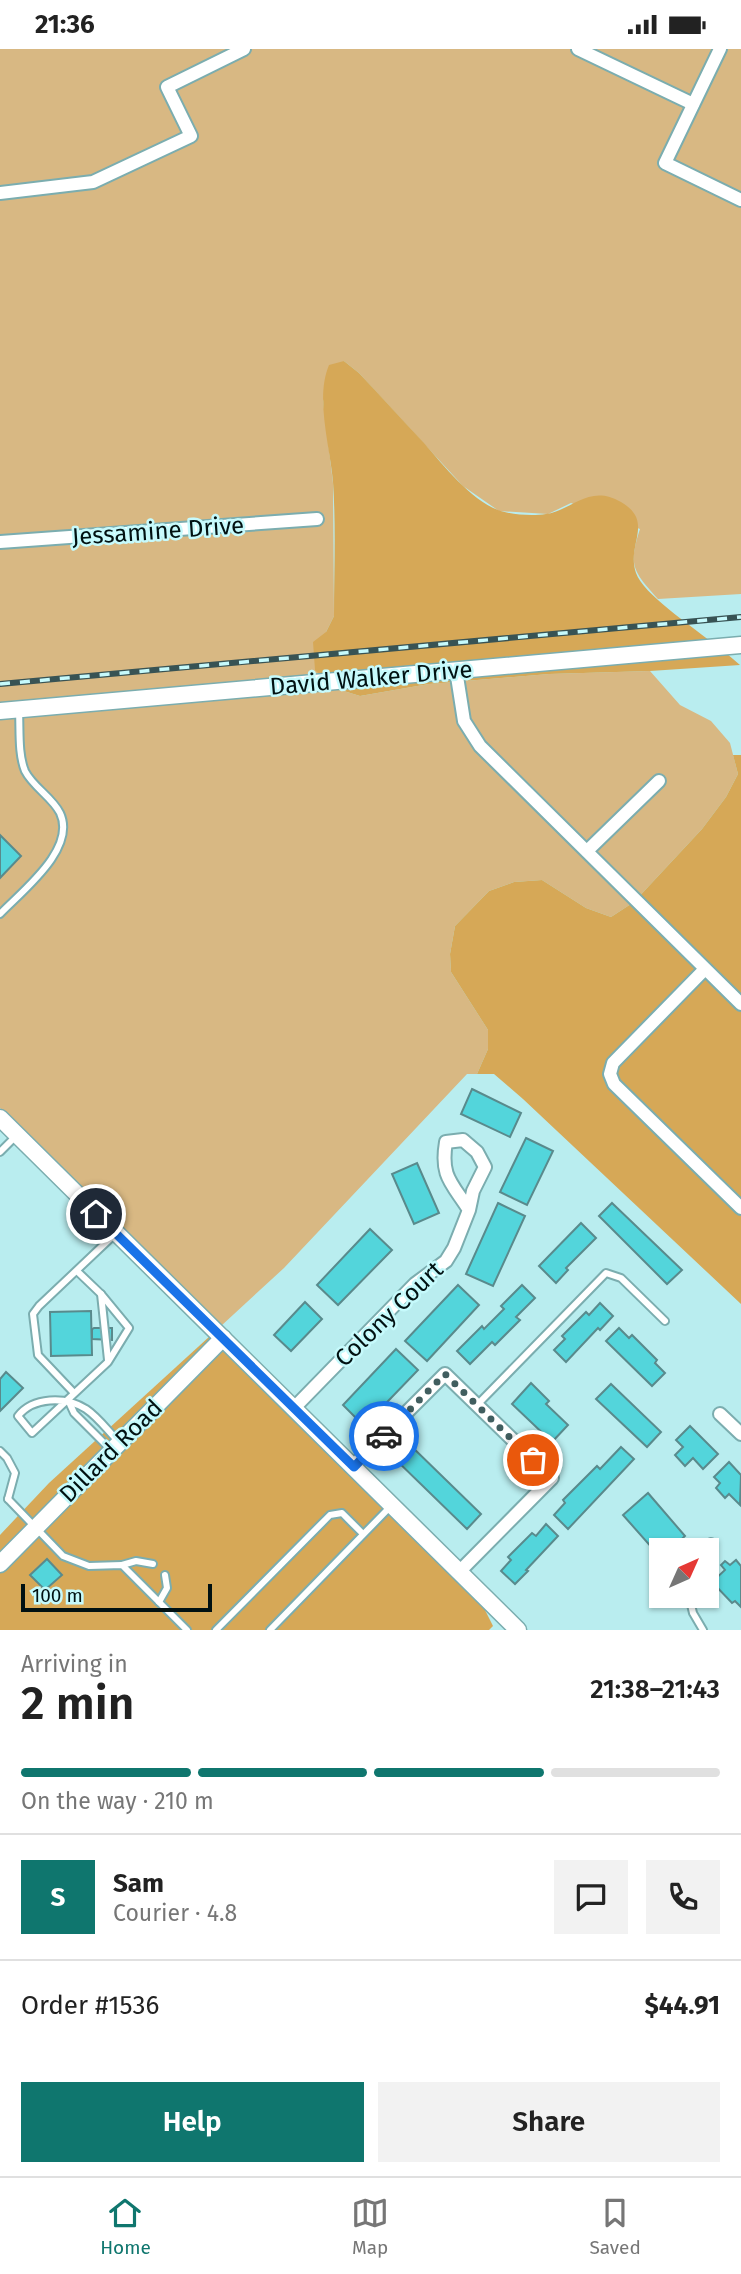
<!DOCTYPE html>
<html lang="en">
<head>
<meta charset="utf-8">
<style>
	body { margin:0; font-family:"Fira Sans",sans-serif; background:#f2f2f2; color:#222; height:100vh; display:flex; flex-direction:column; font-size:26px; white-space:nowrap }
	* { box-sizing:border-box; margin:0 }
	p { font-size:23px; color:#767676 }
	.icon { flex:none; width:38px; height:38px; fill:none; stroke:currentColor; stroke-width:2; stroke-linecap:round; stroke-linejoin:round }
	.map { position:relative; height:1581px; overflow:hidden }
	.drawer { display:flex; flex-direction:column; background:#fff; flex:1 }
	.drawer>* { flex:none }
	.needle { width:46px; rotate:45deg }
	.controls { position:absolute; left:649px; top:1489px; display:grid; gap:14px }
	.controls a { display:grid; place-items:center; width:70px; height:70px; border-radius:0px; background:#fff; box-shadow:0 2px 5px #0004; font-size:35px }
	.scale { position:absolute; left:21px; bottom:18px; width:191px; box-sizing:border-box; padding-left:7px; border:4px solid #011112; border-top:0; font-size:19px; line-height:24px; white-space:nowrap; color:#011112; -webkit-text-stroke:5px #c6fafc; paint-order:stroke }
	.pin { position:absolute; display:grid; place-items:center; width:60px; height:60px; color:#fff; margin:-30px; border:4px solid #fff; border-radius:50%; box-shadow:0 2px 7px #0007 }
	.courier { position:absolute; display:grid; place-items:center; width:70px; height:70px; margin:-35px; border:5px solid #1a73e8; border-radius:50%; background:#fff; color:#222; box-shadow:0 2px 9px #0007 }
	.headline em { font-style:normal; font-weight:600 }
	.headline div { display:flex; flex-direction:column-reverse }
	.headline { display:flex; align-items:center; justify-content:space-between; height:119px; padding:0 21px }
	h1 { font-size:46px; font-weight:600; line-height:52px }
	.bar { display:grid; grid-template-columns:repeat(4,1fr); gap:10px 7px; align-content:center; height:84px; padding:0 21px }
	.bar i { height:9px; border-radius:5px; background:#e0e0e0 }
	.bar .current { background:#0f766e }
	.bar p { grid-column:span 4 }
	.line { display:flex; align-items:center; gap:18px; padding:0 21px; border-top:2px solid #e0e0e0 }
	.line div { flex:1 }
	.round { display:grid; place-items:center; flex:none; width:74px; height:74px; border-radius:0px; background:#f2f2f2 }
	.primary-button { display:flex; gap:14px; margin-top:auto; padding:14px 21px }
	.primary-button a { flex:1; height:80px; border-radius:0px; background:#0f766e; color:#fff; font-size:28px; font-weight:600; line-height:80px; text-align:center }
	.primary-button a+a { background:#f2f2f2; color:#222 }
	.status { display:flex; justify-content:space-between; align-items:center; height:49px; padding:0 35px; background:#fff; direction:ltr }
	.status svg { height:19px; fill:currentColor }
	.menu { display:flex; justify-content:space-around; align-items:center; height:98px; border-top:2px solid #e0e0e0; background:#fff; font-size:19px; color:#767676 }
	.menu a { display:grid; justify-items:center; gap:4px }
	.menu .current { color:#0f766e }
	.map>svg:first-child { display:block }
</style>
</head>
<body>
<div class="status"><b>21:36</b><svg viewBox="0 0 49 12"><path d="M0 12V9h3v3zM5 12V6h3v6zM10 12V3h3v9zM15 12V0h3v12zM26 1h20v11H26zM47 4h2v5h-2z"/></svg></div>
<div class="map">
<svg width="741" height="1581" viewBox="0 0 741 1581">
	<rect width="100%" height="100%" fill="#b9edef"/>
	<g fill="#d8b883">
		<path d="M0 0H741V545L658 550C633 522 628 517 640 480L571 454 548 465 499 462 463 437 359 324 344 312 323 352 333 434 334 567 326 583 321 627 0 655Z"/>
		<path d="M650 622 680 656 711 672 730 694 738 725 726 748 702 780 634 853 611 868 586 859 542 831 514 833 489 842 455 877 450 905 451 923 488 981V1000L477 1025H467L284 1219 221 1277 0 1059V669L334 639 360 647 429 635 549 625Z"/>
	</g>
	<g fill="#d6a857">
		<path d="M344 312 359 324C381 347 402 371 424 394 444 417 470 450 498 461 511 466 533 467 546 465 571 462 589 434 621 453 655 473 626 495 636 524 643 545 692 577 710 592L321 627 315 621 313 593 326 583 334 567C334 523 336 477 333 433 330 397 315 349 329 316Z"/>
		<path d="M726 604 740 616 650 622 549 625 429 635 360 647 334 639Z"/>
		<path d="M733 706H741V1255L523 1050 494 1025H477L488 1000V981L451 923 450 905 455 877 489 842 514 833 542 831 586 859 611 868 634 853 702 780 726 748 738 725Z"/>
		<path d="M210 1287 213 1290 0 1505V1486L49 1434Z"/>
		<path d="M222 1299 398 1475 483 1557 493 1577 489 1581H0V1524Z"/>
	</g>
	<g fill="#53d5db" stroke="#598a8c" stroke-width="2">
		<path d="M0 786 21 807 0 829Z"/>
		<path d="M472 1040 521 1064 510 1088 461 1065Z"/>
		<path d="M526 1089 553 1102 527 1156 500 1143Z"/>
		<path d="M417 1114 439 1164 414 1175 392 1125Z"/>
		<path d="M498 1154 525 1167 493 1237 466 1225Z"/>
		<path d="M612 1154 682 1221 667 1235 599 1167Z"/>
		<path d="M581 1174 596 1189 566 1219 568 1221 556 1234 539 1217Z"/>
		<path d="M370 1180 392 1201 338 1256 317 1236Z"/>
		<path d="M458 1236 479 1256 427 1312 405 1292Z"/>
		<path d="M522 1236 535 1249 516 1268 520 1271 495 1296 492 1293 470 1315 457 1302 482 1277 484 1280 504 1260 501 1257Z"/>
		<path d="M305 1253 322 1270 291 1302 274 1286Z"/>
		<path d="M600 1254 613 1267 600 1281 598 1279 566 1313 554 1301 565 1290 562 1287 586 1263 589 1266Z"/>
		<path d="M91 1262 92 1306 51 1307 50 1263Z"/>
		<path d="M94 1279H112V1291L92 1290V1280Z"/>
		<path d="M619 1279 629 1289 632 1286 657 1311 655 1314 665 1324 652 1337 606 1292Z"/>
		<path d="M396 1300 418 1321 364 1377 343 1356Z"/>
		<path d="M6 1323 23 1339 0 1362V1330Z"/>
		<path d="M531 1334 549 1352 546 1355 568 1376 552 1393 512 1355Z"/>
		<path d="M611 1335 661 1383 647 1398 596 1350Z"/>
		<path d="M690 1377 718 1405 703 1420 693 1409 685 1417 675 1406 683 1398 676 1391Z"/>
		<path d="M407 1393 481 1465 467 1480 393 1408Z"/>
		<path d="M621 1398 634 1410 568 1480 554 1466 565 1454 563 1451 597 1417 600 1420Z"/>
		<path d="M729 1413 741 1426 740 1456 729 1445 725 1449 716 1439 720 1434 714 1428Z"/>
		<path d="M648 1444 685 1487 669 1502H662L661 1509 623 1466Z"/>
		<path d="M546 1475 558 1487 526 1521 528 1522 515 1535 501 1522 511 1511 508 1508 532 1484 536 1487Z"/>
		<path d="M47 1510 62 1526 45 1541 30 1526Z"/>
		<path d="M736 1511 741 1517V1558L735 1552 732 1554 712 1533 725 1521 721 1516 725 1512 730 1516Z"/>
	</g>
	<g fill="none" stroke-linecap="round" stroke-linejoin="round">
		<g stroke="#7badaf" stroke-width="10">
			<g id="service">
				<path d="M0 865C22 842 77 800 60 764 52 748 33 738 25 722 18 705 20 681 19 663"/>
				<path d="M0 1103 16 1087"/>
				<path d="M77 1222 101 1245 129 1279 108 1313 32 1384 18 1367C33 1348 65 1347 86 1360 98 1368 108 1382 118 1392"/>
				<path d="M101 1245 108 1311"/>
				<path d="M74 1344 38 1306 33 1265 39 1257 115 1185"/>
				<path d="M69 1353 74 1364 111 1401"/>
				<path d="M477 1356 606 1224 621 1229 665 1272"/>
				<path d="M0 1402 7 1409 15 1424 8 1450"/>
				<path d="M8 1450 63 1507 89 1517 122 1516 187 1581"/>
				<path d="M705 1502 711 1493"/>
				<path d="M122 1516 136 1512 153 1515"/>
				<path d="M689 1547 693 1564 703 1581"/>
				<path d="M159 1553 167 1539 165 1526"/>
				<path d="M216 1581 330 1466 342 1464 363 1485"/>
				<path d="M270 1581 391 1457"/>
			</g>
		</g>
		<g stroke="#7badaf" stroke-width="16">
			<g id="minor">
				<path d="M578 0 693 55"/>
				<path d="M720 0 665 114 741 151"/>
				<path d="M0 144 93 133 191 87 167 38 244 0"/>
				<path d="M0 493 317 470"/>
				<path d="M456 621 464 672 480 697 741 955"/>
				<path d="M587 802 659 732"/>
				<path d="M705 920 613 1014 610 1025 614 1035 741 1159"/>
				<path d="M294 1359 415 1235 446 1212 454 1199 469 1161 473 1142 485 1118 477 1103 463 1091 446 1093C440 1128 452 1134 469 1161"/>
				<path d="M720 1365 741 1385"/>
				<path d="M353 1417 445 1325 552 1429 459 1523"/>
			</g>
		</g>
		<g stroke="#7badaf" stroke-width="19">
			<g id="tertiary">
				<path d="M0 662 741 596"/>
				<path d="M0 1069 518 1581"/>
				<path d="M0 1515 223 1289"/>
			</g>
		</g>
		<use href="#service" stroke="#fff" stroke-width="6"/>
		<use href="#minor" stroke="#fff" stroke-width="12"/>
		<use href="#tertiary" stroke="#fff" stroke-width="16"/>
		<g stroke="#385354" stroke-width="6">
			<path id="rail" d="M0 635 741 568"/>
		</g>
		<use href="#rail" stroke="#c6fafc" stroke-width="3.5" stroke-dasharray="10" stroke-linecap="butt"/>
	</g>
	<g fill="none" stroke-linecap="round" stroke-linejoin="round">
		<path stroke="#415e5f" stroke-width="7" stroke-dasharray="0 12.6" d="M384 1387 445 1325 533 1411"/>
		<path stroke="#1a73e8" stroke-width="9" d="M96 1165 354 1418 384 1387"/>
	</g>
	<g text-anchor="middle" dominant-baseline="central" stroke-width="5" stroke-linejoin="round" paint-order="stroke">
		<g font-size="24" fill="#011112" stroke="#c6fafc">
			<text transform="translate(158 482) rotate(-4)">Jessamine Drive</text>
			<text transform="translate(371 629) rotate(-5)">David Walker Drive</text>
			<text transform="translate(389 1265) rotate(-44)">Colony Court</text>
			<text transform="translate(111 1402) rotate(-45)">Dillard Road</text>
		</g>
	</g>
</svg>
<div class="controls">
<a><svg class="needle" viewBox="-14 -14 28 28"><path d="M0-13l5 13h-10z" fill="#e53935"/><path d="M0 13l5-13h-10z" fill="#767676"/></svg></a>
</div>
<div class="scale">100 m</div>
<div class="pin" style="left:533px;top:1411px;background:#ea580c"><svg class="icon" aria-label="bag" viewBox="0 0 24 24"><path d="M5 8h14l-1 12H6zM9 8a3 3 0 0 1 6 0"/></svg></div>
<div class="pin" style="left:96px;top:1165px;background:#1f2937"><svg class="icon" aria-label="home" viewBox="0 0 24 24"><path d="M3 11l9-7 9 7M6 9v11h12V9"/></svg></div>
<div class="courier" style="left:384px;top:1387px"><svg class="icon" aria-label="car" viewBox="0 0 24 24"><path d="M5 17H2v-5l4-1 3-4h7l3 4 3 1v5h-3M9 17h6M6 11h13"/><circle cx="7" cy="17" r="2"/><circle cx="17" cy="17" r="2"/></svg></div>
</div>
<section class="drawer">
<div class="headline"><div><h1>2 min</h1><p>Arriving in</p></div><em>21:38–21:43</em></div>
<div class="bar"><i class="current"></i><i class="current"></i><i class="current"></i><i></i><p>On the way · 210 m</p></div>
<div class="line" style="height:126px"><b class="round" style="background:#0f766e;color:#fff">S</b><div><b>Sam</b><p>Courier · 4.8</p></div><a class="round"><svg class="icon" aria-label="chat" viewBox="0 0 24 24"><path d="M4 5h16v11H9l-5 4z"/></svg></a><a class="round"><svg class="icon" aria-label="phone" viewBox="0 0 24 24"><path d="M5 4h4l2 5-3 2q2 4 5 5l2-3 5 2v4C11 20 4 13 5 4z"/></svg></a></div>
<div class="line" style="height:91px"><div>Order #1536</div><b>$44.91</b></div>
<div class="primary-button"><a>Help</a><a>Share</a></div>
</section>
<nav class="menu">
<a class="current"><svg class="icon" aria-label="home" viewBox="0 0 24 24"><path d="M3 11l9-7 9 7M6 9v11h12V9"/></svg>Home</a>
<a><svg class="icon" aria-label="map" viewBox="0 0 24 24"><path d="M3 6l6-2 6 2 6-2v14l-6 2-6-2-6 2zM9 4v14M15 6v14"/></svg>Map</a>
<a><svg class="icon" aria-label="saved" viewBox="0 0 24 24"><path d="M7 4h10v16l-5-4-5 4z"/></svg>Saved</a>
</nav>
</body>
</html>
